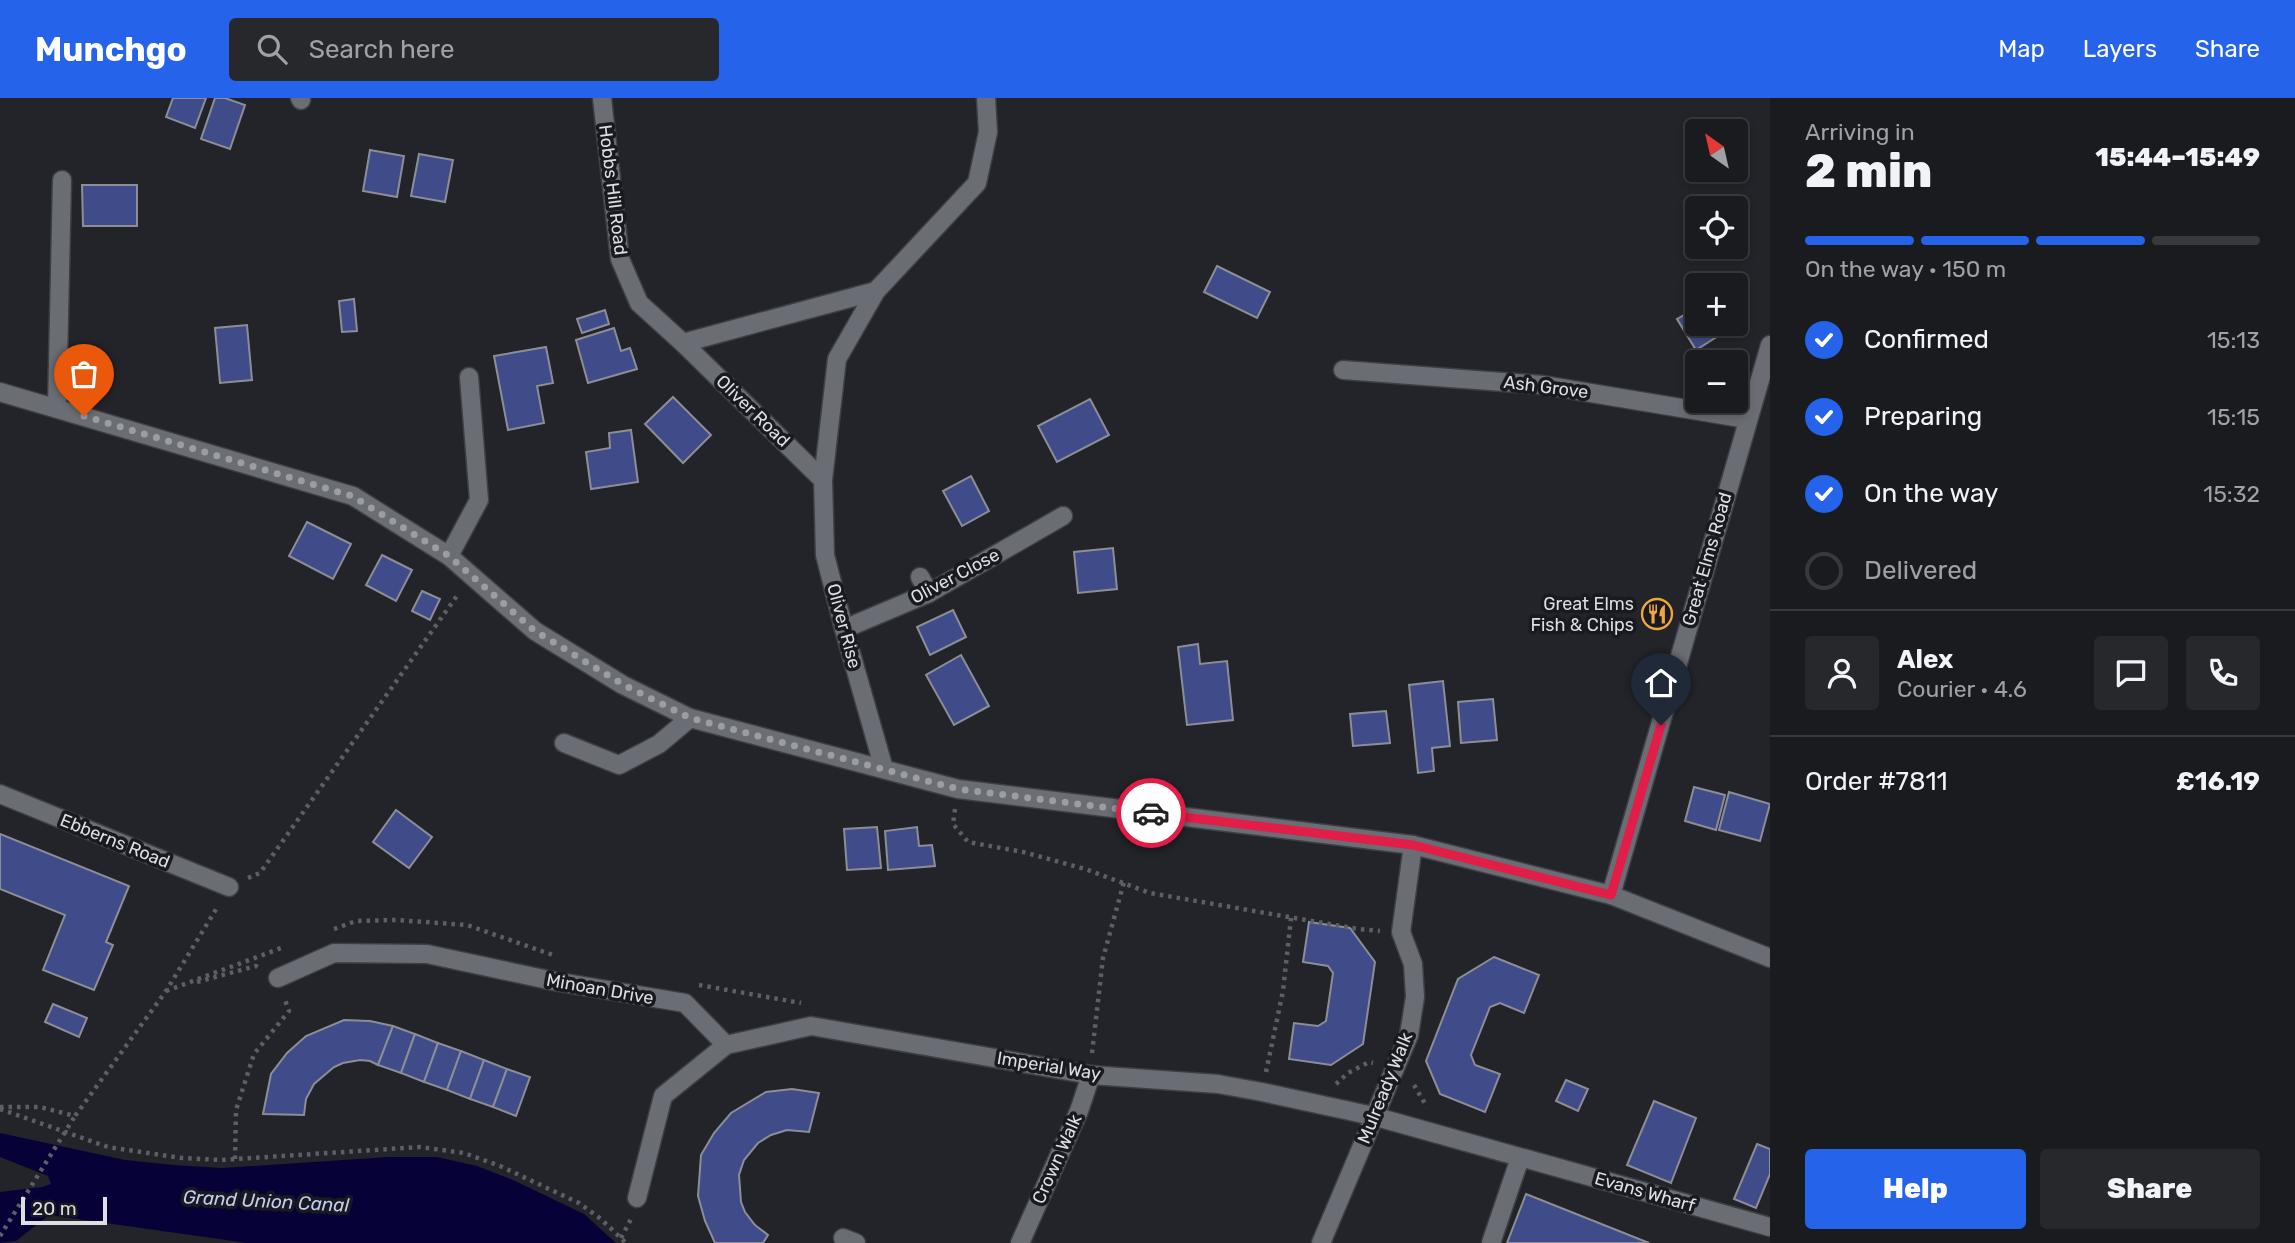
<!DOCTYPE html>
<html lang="en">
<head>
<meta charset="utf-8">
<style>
	body { margin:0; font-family:Rubik,sans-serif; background:#27282c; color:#f1f3f6; height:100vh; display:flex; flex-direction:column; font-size:26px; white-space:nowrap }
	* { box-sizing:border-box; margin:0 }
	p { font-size:23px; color:#9fa1a4 }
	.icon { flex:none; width:38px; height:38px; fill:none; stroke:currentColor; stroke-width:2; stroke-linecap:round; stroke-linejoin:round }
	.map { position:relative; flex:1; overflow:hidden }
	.details { display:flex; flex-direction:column; background:#1a1b1f; width:525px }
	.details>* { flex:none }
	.needle { width:46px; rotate:326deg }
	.tools { position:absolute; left:1685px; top:21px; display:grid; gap:14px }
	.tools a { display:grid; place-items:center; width:63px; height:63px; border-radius:7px; background:#1a1b1f; box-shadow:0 4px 10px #0003,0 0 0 2px #38393d; font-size:35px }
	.scale { position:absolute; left:21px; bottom:18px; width:86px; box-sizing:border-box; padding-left:7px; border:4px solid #dddee2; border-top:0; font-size:19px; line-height:24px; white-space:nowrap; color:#dddee2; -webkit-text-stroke:5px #191a20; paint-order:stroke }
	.pin { position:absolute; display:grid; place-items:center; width:60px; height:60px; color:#fff; margin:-72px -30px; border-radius:50% 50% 50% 0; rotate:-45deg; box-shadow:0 0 7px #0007 }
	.pin .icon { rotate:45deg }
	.courier { position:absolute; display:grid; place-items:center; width:70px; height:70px; margin:-35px; border:5px solid #e11d48; border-radius:50%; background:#fff; color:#222; box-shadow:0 2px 9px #0007 }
	.overview em { font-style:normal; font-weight:800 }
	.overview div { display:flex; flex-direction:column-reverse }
	.overview { display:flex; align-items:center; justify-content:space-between; height:119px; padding:0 35px }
	h1 { font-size:46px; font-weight:800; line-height:52px }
	.bar { display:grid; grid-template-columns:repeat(4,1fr); gap:10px 7px; align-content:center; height:84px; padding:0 35px }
	.bar i { height:9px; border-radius:5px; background:#38393d }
	.bar .active { background:#2563eb }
	.bar p { grid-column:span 4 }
	.line { display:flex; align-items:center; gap:18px; padding:0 35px; border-top:2px solid #38393d }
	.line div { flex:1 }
	.round { display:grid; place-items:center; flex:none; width:74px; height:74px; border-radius:7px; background:#27282c }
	ol { padding:0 35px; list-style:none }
	li { display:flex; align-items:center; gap:21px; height:77px }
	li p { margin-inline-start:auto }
	li .icon { padding:7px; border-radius:50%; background:#2563eb; color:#fff; stroke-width:4 }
	li:last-child { color:#9fa1a4 }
	li i { width:38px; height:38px; border:4px solid #38393d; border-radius:50% }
	.cta { display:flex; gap:14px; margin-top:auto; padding:14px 35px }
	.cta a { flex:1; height:80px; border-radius:7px; background:#2563eb; color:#fff; font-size:28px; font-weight:800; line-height:80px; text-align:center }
	.cta a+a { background:#27282c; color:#f1f3f6 }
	header { display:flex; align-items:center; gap:42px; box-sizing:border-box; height:98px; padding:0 35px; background:#2563eb; color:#fff }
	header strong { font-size:33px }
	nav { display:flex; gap:38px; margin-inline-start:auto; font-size:24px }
	.search { width:490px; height:63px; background:#27282c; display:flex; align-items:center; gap:18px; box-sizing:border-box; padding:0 24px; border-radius:7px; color:#9fa1a4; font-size:26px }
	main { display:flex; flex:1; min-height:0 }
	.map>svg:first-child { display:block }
</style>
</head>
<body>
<header>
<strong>Munchgo</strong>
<div class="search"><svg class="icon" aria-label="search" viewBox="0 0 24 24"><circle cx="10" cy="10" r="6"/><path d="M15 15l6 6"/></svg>Search here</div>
<nav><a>Map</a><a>Layers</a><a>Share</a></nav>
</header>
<main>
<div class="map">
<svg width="1770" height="1145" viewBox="0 0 1770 1145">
	<rect width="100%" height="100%" fill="#222429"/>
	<path fill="#060238" d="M0 1035 125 1062 174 1067 222 1070 388 1059H437L477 1068 513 1082 584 1116 616 1145H247L49 1117 16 1143 0 1145V1094L42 1089 51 1086 48 1078 0 1059Z"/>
	<g fill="#404c89" stroke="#8c8e96" stroke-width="2">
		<path d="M173 0H206L195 30 166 19Z"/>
		<path d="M215 0H225L245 7 230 51 201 41Z"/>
		<path d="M370 52 404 58 397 99 363 93Z"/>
		<path d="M419 56 453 62 445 104 411 98Z"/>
		<path d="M82 87H137V128H83Z"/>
		<path d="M1217 168 1270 194 1257 220 1204 194Z"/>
		<path d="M354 201 357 233 342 234 339 203Z"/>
		<path d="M1696 210 1698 226H1706L1715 240 1696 252 1677 221Z"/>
		<path d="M605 212 609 226 582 235 577 221Z"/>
		<path d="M1706 226H1731L1733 229 1715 240Z"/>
		<path d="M247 227 252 282 220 285 215 230Z"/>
		<path d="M614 230 621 253 630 250 637 271 588 285 576 242Z"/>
		<path d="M546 249 553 285 537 288 544 325 508 332 494 258Z"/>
		<path d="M673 299 711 337 683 365 645 326Z"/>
		<path d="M1090 301 1109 337 1057 364 1038 328Z"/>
		<path d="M631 332 638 384 591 391 586 354 610 350 609 335Z"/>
		<path d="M971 378 989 413 962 428 943 393Z"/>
		<path d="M307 424 351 446 333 481 289 458Z"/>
		<path d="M1113 450 1117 491 1078 495 1074 454Z"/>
		<path d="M382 457 412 472 396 503 366 487Z"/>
		<path d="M422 493 440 501 430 522 412 513Z"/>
		<path d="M953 512 966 539 930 557 917 529Z"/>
		<path d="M1198 546 1200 566 1227 563 1233 622 1187 627 1178 549Z"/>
		<path d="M961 557 989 608 954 627 926 577Z"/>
		<path d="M1443 583 1450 648 1432 650 1434 673 1418 675 1409 587Z"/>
		<path d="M1493 601 1497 642 1461 645 1458 604Z"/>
		<path d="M1386 613 1390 645 1353 648 1350 616Z"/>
		<path d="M1694 689 1725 697 1716 732 1685 723Z"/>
		<path d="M1729 694 1770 706 1760 743 1719 732Z"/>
		<path d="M396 712 432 739 409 770 373 744Z"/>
		<path d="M877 729 881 770 847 772 844 731Z"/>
		<path d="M917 729 919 748 932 747 935 768 888 772 885 733Z"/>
		<path d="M0 736 129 788 106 844 113 847 94 892 43 872 65 817 0 791Z"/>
		<path d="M1309 824 1350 830 1375 864 1363 946 1331 967 1289 961 1294 925 1318 928 1326 923 1333 875 1328 868 1303 864Z"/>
		<path d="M1494 859 1539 877 1524 915 1500 905 1490 909 1471 957 1475 967 1500 976 1485 1014 1440 996 1426 963 1458 881Z"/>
		<path d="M53 906 87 920 79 939 45 924Z"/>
		<path d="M344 922 370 923 393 928 378 967 370 963 360 962 343 965 334 969 314 986 306 1001 304 1017 263 1016 271 976 287 955 306 938Z"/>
		<path d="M393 928 415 936 401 975 378 967Z"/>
		<path d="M415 936 438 945 424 984 401 975Z"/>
		<path d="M438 945 461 953 447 992 424 984Z"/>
		<path d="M461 953 484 962 470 1001 447 992Z"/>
		<path d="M484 962 507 971 493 1009 470 1001Z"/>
		<path d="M507 971 530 979 516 1018 493 1009Z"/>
		<path d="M1566 982 1588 991 1578 1013 1556 1003Z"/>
		<path d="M792 991 819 995 809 1034 787 1032 771 1037 758 1045 744 1062 739 1077 741 1104 745 1114 755 1127 768 1137 763 1145H715L705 1123 698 1098 701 1057 714 1035 731 1015 766 994Z"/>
		<path d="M1654 1003 1696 1020 1671 1085 1627 1067Z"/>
		<path d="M1757 1046 1770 1051V1076L1756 1110 1734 1101Z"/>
		<path d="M1526 1096 1649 1145H1507Z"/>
	</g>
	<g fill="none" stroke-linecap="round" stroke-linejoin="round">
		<g stroke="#3d3f44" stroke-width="21">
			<g id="minor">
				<path d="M300 0 301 2"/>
				<path d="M602 0 620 161 639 205 683 245 823 382"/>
				<path d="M683 245 876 193"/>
				<path d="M1343 272 1543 287 1747 321"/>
				<path d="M0 294 353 398 449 458 535 533 623 587 690 620 958 691 1413 747 1611 797 1770 860"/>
				<path d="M57 310 62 82"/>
				<path d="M449 458 479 402 469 279"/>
				<path d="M920 479 929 495"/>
				<path d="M844 531 929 495 1063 418"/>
				<path d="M564 645 619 667 659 646 690 620"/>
				<path d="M884 671 844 531 825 457 823 382 837 261 876 193 977 85 988 34 986 0"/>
				<path d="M0 696 229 789"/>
				<path d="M1611 797 1770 247"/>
				<path d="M278 880 334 855 427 856 553 883 685 905 726 947"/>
				<path d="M637 1100 663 998 726 947 811 928 1091 977 1218 986 1262 994 1373 1018 1770 1129"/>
				<path d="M843 1140 856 1145"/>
				<path d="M1020 1145 1079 1013 1091 977"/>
				<path d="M1321 1145 1409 937 1415 899 1413 866 1401 834 1413 747"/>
				<path d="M1491 1145 1520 1060"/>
			</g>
		</g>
		<g stroke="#5d5f64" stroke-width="4.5" stroke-dasharray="3.5 5" stroke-linecap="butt">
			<path d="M955 711 953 726 968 744 1023 754 1085 771 1150 795 1358 831 1380 833"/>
			<path d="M248 780 260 775 459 495"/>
			<path d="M334 831 356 823 396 822 467 827 553 857"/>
			<path d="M197 884 256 868 259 870"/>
			<path d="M699 887 801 905"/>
			<path d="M166 893 284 849"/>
			<path d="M1092 955 1103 860 1124 784"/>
			<path d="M1266 974 1283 893 1291 820"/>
			<path d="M1336 986 1348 975 1369 964 1373 965"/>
			<path d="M1414 987 1427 1009"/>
			<path d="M0 1009H40L75 1018 166 893 218 808"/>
			<path d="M0 1011 108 1049 182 1060 221 1062 420 1049 464 1055 500 1068 579 1105 601 1121 626 1145"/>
			<path d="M235 1061 236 1012 254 956 289 913 285 902"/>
			<path d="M621 1140 631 1121"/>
		</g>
		<use href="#minor" stroke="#6b6d74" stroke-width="18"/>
		<path stroke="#5d5f64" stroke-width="4.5" stroke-dasharray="3.5 5" stroke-linecap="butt" d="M0 1138 75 1018"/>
	</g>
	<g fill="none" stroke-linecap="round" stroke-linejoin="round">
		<path stroke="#9c9da1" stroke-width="7" stroke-dasharray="0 12.6" d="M84 318 352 398 449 458 535 533 624 587 690 620 958 691 1151 715"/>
		<path stroke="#e11d48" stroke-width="9" d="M1151 715 1413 747 1611 797 1661 627"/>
	</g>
	<defs>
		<g id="restaurant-ring" transform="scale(1.575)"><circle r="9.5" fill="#191a20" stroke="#f0a63f" stroke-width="1.5"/><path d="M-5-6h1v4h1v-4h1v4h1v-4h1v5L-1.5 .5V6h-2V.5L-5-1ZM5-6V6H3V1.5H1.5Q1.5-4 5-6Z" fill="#f0a63f"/></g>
	</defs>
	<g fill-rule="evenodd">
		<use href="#restaurant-ring" x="1657" y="516"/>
	</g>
	<g text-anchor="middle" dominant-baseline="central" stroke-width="7" stroke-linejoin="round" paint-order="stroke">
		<g font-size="18" fill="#dddee2" stroke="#191a20">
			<text transform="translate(613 92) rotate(83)">Hobbs Hill Road</text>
			<text transform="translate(1546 289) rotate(7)">Ash Grove</text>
			<text transform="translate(753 313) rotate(44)">Oliver Road</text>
			<text transform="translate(1707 461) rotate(-74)">Great Elms Road</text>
			<text transform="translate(955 478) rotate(-28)">Oliver Close</text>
			<text transform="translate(844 528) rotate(75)">Oliver Rise</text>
			<text transform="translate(115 743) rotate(22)">Ebberns Road</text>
			<text transform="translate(600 891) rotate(10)">Minoan Drive</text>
			<text transform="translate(1049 968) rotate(9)">Imperial Way</text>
			<text transform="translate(1385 990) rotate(-68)">Mulready Walk</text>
			<text transform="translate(1057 1061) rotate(-66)">Crown Walk</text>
			<text transform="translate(1645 1094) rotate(16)">Evans Wharf</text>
		</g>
		<g font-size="18" fill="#dddee2" stroke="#191a20" text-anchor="end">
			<text x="1634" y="506">Great Elms<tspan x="1634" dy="21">Fish &amp; Chips</tspan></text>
		</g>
		<g font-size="19" font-style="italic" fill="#c2cdf1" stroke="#191a20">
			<text transform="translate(266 1103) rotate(3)">Grand Union Canal</text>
		</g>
	</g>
</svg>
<div class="tools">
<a><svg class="needle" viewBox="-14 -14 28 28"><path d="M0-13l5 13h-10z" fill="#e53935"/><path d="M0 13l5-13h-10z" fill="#9fa1a4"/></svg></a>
<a><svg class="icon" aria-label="locate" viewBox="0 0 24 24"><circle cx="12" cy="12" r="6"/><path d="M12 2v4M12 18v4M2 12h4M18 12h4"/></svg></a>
<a>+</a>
<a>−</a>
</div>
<div class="scale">20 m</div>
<div class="pin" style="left:84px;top:318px;background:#ea580c"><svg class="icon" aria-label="bag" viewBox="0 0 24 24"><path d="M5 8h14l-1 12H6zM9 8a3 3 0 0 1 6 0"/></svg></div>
<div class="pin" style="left:1661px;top:627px;background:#1f2937"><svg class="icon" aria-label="home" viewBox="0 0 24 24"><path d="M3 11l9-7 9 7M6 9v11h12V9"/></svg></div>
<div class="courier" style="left:1151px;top:715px"><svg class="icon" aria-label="car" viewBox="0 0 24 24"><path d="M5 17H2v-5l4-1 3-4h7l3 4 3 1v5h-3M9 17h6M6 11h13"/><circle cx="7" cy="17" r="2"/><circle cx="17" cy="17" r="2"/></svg></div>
</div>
<section class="details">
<div class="overview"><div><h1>2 min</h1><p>Arriving in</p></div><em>15:44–15:49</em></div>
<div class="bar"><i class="active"></i><i class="active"></i><i class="active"></i><i></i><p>On the way · 150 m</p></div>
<ol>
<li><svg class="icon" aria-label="check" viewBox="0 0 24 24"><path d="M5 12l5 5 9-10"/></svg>Confirmed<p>15:13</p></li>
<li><svg class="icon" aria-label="check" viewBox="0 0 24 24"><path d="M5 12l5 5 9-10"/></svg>Preparing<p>15:15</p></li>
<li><svg class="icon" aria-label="check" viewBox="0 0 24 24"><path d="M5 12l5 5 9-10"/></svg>On the way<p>15:32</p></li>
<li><i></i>Delivered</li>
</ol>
<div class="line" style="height:126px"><a class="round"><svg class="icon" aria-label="person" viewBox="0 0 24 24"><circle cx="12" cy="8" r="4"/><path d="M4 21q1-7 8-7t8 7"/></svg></a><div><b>Alex</b><p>Courier · 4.6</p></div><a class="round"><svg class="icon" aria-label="chat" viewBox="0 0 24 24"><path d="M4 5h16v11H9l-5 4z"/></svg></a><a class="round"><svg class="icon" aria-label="phone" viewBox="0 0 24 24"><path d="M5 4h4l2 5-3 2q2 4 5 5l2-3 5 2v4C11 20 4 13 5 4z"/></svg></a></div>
<div class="line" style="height:91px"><div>Order #7811</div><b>£16.19</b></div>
<div class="cta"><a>Help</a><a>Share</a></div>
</section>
</main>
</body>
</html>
